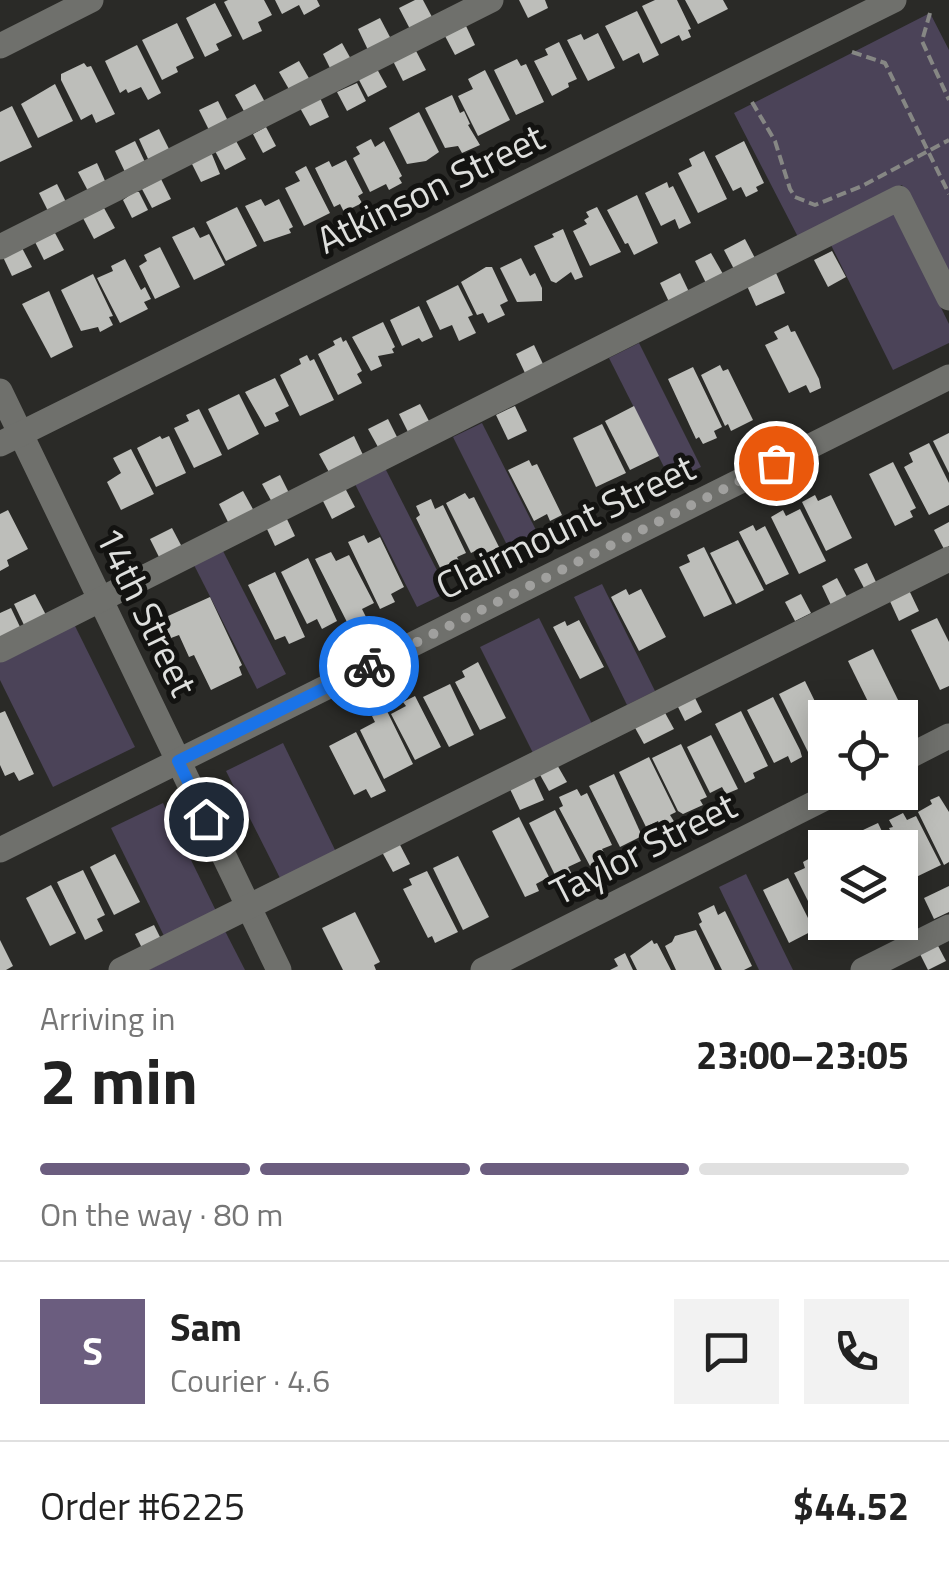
<!DOCTYPE html>
<html lang="en">
<head>
<meta charset="utf-8">
<style>
	body { margin:0; font-family:"Titillium Web",sans-serif; background:#f2f2f2; color:#222; height:100vh; display:flex; flex-direction:column; font-size:38px; white-space:nowrap }
	* { box-sizing:border-box; margin:0 }
	p { font-size:32px; color:#767676 }
	.icon { flex:none; width:55px; height:55px; fill:none; stroke:currentColor; stroke-width:2; stroke-linecap:round; stroke-linejoin:round }
	.map { position:relative; height:970px; overflow:hidden }
	.details { display:flex; flex-direction:column; background:#fff; flex:1 }
	.details>* { flex:none }
	.tools { position:absolute; left:808px; top:700px; display:grid; gap:20px }
	.tools a { display:grid; place-items:center; width:110px; height:110px; border-radius:0px; background:#fff; box-shadow:0 5px 25px #0003; font-size:50px }
	.pin { position:absolute; display:grid; place-items:center; width:85px; height:85px; color:#fff; margin:-42px; border:5px solid #fff; border-radius:50%; box-shadow:0 2px 10px #0007 }
	.courier { position:absolute; display:grid; place-items:center; width:100px; height:100px; margin:-50px; border:8px solid #1a73e8; border-radius:50%; background:#fff; color:#222; box-shadow:0 2px 12px #0007 }
	.head em { font-style:normal; font-weight:700 }
	.head div { display:flex; flex-direction:column-reverse }
	.head { display:flex; align-items:center; justify-content:space-between; height:170px; padding:0 40px }
	h1 { font-size:65px; font-weight:700; line-height:75px }
	.bar { display:grid; grid-template-columns:repeat(4,1fr); gap:15px 10px; align-content:center; height:120px; padding:0 40px }
	.bar i { height:12px; border-radius:8px; background:#e0e0e0 }
	.bar .active { background:#6b5d7f }
	.bar p { grid-column:span 4 }
	.line { display:flex; align-items:center; gap:25px; padding:0 40px; border-top:2px solid #e0e0e0 }
	.line div { flex:1 }
	.round { display:grid; place-items:center; flex:none; width:105px; height:105px; border-radius:0px; background:#f2f2f2 }
	.map>svg:first-child { display:block }
</style>
</head>
<body>
<div class="map">
<svg width="949" height="970" viewBox="0 0 949 970">
	<rect width="100%" height="100%" fill="#2a2a27"/>
	<g fill="#4b4358">
		<path d="M930 13 949 50V277L902 185 798 237 734 113Z"/>
		<path d="M894 212 949 324V343L893 370 830 243Z"/>
		<path d="M639 343 701 467 671 481 609 358Z"/>
		<path d="M482 423 543 544 514 559 453 437Z"/>
		<path d="M385 468 448 592 417 607 355 484Z"/>
		<path d="M223 551 286 674 257 689 194 565Z"/>
		<path d="M602 584 655 691 627 705 574 597Z"/>
		<path d="M539 618 593 726 534 755 480 647Z"/>
		<path d="M73 622 135 747 53 787 0 680V658Z"/>
		<path d="M283 743 337 854 282 882 226 771Z"/>
		<path d="M163 803 218 915 166 940 111 828Z"/>
		<path d="M746 874 793 970H759L719 887Z"/>
		<path d="M225 931 245 970H148Z"/>
	</g>
	<g fill="#bdbeba">
		<path d="M228 0H264L272 15 258 22 262 31 243 40 224 2Z"/>
		<path d="M275 0H317L320 6 304 15 299 5 282 14Z"/>
		<path d="M415 0H423L432 17 410 29 399 8Z"/>
		<path d="M519 0H545L548 8 528 18Z"/>
		<path d="M655 0H677L691 29 688 30 691 37 682 41 679 35 661 44 642 6Z"/>
		<path d="M685 0H723L728 9 698 24Z"/>
		<path d="M215 3 232 36 216 44 219 50 205 57 186 18Z"/>
		<path d="M637 11 659 55 643 63 639 53 623 61 605 26Z"/>
		<path d="M380 18 391 39 368 50 358 29Z"/>
		<path d="M177 23 194 58 176 67 178 72 162 80 142 40Z"/>
		<path d="M466 26 475 45 455 55 445 36Z"/>
		<path d="M598 33 615 68 588 81 567 40 581 34 584 40Z"/>
		<path d="M559 42 577 79 568 83 569 87 552 96 534 61 548 55 545 49Z"/>
		<path d="M342 43 352 61 332 72 323 54Z"/>
		<path d="M137 45 161 93 148 100 141 87 128 93 126 89 120 93 105 61Z"/>
		<path d="M415 49 426 70 403 81 393 61Z"/>
		<path d="M517 59 521 66 526 64 544 102 516 115 494 70Z"/>
		<path d="M299 61 310 80 290 91 279 72Z"/>
		<path d="M84 63 87 67 91 66 115 114 96 123 92 114 81 120 61 80V74Z"/>
		<path d="M377 69 387 87 368 97 358 78Z"/>
		<path d="M485 70 510 120 478 136 458 96 473 89 468 79Z"/>
		<path d="M357 83 366 101 347 111 337 92Z"/>
		<path d="M55 84 73 121 38 138 21 104Z"/>
		<path d="M255 84 265 102 245 113 235 95Z"/>
		<path d="M452 95 460 113 464 111 470 124 468 125 480 145 462 153 458 146 445 148 425 108Z"/>
		<path d="M320 98 329 117 310 126 300 108Z"/>
		<path d="M218 101 228 121 209 130 199 110Z"/>
		<path d="M12 106 32 147 0 162V112Z"/>
		<path d="M419 112 439 152 426 161 407 164 389 128Z"/>
		<path d="M266 127 276 146 263 153 253 134Z"/>
		<path d="M159 129 170 151 149 161 139 139Z"/>
		<path d="M371 139 375 147 384 141 402 176 399 178 402 183 389 190 386 184 370 192 353 158 360 154 356 147Z"/>
		<path d="M135 141 145 162 125 172 115 151Z"/>
		<path d="M236 141 246 159 225 170 215 151Z"/>
		<path d="M744 141 764 183 756 187 758 191 746 197 741 187 733 191 715 156Z"/>
		<path d="M704 151 727 199 698 213 678 173 692 166 689 159Z"/>
		<path d="M211 152 220 174 201 182 191 162Z"/>
		<path d="M346 160 363 193 358 196 362 203 344 212 340 204 334 207 315 168 329 161 332 167Z"/>
		<path d="M97 163 106 183 88 191 78 172Z"/>
		<path d="M306 166 330 213 304 226 285 188 300 181 295 172Z"/>
		<path d="M161 179 171 199 152 208 142 189Z"/>
		<path d="M667 182 669 188 673 186 691 223 679 229 675 219 661 226 645 193Z"/>
		<path d="M57 184 66 202 48 211 39 193Z"/>
		<path d="M134 192H139L148 210 132 218 123 200Z"/>
		<path d="M637 195 658 243 634 255 628 243 625 244 607 210Z"/>
		<path d="M261 199 265 206 279 199 293 227 289 229 291 233 264 242 245 206Z"/>
		<path d="M237 207 257 246 226 261 206 222Z"/>
		<path d="M597 207 621 252 590 266 573 231 587 224 584 220 589 217 586 212Z"/>
		<path d="M104 208 115 228 94 239 83 218Z"/>
		<path d="M194 227 200 238 209 234 225 265 194 280 172 237Z"/>
		<path d="M563 229 583 277 575 280 571 272 556 283 551 281 534 246 554 237 552 234Z"/>
		<path d="M55 233 64 250 44 260 35 242Z"/>
		<path d="M745 239 756 260 735 271 724 250Z"/>
		<path d="M160 247 180 287 155 299 139 266 147 261 144 255Z"/>
		<path d="M22 248 32 267 12 276 3 257Z"/>
		<path d="M832 251 846 277 828 287 814 260Z"/>
		<path d="M711 253 723 274 706 283 695 261Z"/>
		<path d="M521 258 530 276 535 273 542 288V301L517 302 500 268Z"/>
		<path d="M125 259 141 290 145 287 151 299 144 302 148 309 120 323 97 278 113 271 111 266Z"/>
		<path d="M486 267H492L508 301 500 305 505 315 488 323 483 313 477 315 461 282Z"/>
		<path d="M680 273 690 294 670 304 660 283Z"/>
		<path d="M776 273 785 293 756 306 747 286Z"/>
		<path d="M93 274 113 316 109 317 113 325 100 332 98 327 81 331 61 290Z"/>
		<path d="M458 285 473 315 468 317 476 333 459 341 452 325 440 330 426 301Z"/>
		<path d="M49 291 73 347 51 358 22 304Z"/>
		<path d="M419 306 433 337 422 342 419 338 402 346 390 320Z"/>
		<path d="M383 322 395 347 392 349 394 353 378 356 382 366 371 371 352 337Z"/>
		<path d="M788 325 791 332 795 331 819 379 821 388 810 393 806 385 789 393 765 345 778 339 774 332Z"/>
		<path d="M341 337 343 342 346 340 362 371 357 374 362 383 338 395 318 354 335 345 333 341Z"/>
		<path d="M534 345 543 364 525 373 516 354Z"/>
		<path d="M307 355 310 361 314 359 334 400 300 416 280 375 301 364 299 359Z"/>
		<path d="M720 365 723 371 728 369 753 420 731 431 728 424 725 426 701 375Z"/>
		<path d="M693 367 722 427 714 431 717 438 703 444 699 437 696 439 668 379Z"/>
		<path d="M275 378 289 406 275 413 279 421 265 427 245 392Z"/>
		<path d="M239 394 259 434 228 450 208 409Z"/>
		<path d="M420 404 430 423 409 434 399 414Z"/>
		<path d="M515 406 527 431 508 440 496 415Z"/>
		<path d="M634 406 659 456 630 470 605 421Z"/>
		<path d="M199 409 222 455 194 468 174 428 189 421 186 415Z"/>
		<path d="M388 419 397 437 378 447 368 429Z"/>
		<path d="M602 424 626 473 596 487 573 438Z"/>
		<path d="M949 433V473L933 441Z"/>
		<path d="M160 436 162 439 169 436 186 473 156 487 137 448Z"/>
		<path d="M354 436 364 457 330 474 319 454Z"/>
		<path d="M929 443 949 483V505L929 515 904 467 913 462 909 453Z"/>
		<path d="M131 449 154 494 121 510 107 482 121 473 113 458Z"/>
		<path d="M529 460 532 466 537 464 562 515 550 521 547 514 534 521 508 470Z"/>
		<path d="M893 462 916 508 910 511 913 517 895 526 869 474Z"/>
		<path d="M280 475 290 495 273 504 262 484Z"/>
		<path d="M345 488 355 507 332 519 322 499Z"/>
		<path d="M243 491 254 511 229 524 219 504Z"/>
		<path d="M465 493 469 499 474 497 499 547 478 557 475 551 471 553 446 503Z"/>
		<path d="M815 495 818 501 831 495 852 538 826 551 802 502Z"/>
		<path d="M431 499 435 509 443 505 466 553 457 557 461 565 443 574 416 518 420 515 416 506Z"/>
		<path d="M800 509 826 561 799 574 771 517 783 510 786 516Z"/>
		<path d="M8 510 28 549 7 560 9 566 0 571V514Z"/>
		<path d="M286 517 295 536 275 546 266 527Z"/>
		<path d="M949 522V546L944 549 934 530Z"/>
		<path d="M753 525 756 531 765 526 789 574 766 585 739 532Z"/>
		<path d="M172 528 182 547 160 559 150 539Z"/>
		<path d="M364 535 368 543 380 537 404 587 391 594 395 602 380 609 348 542Z"/>
		<path d="M738 540 764 590 736 604 710 553Z"/>
		<path d="M704 547 732 604 704 617 679 567 690 562 687 555Z"/>
		<path d="M331 552 336 561 349 555 374 603 362 609 366 617 349 626 315 559Z"/>
		<path d="M308 558 337 621 322 629 317 619 307 624 281 572Z"/>
		<path d="M867 563 876 582 864 588 854 569Z"/>
		<path d="M275 572 305 637 289 644 285 636 275 640 248 585Z"/>
		<path d="M837 578 847 597 831 605 822 586Z"/>
		<path d="M908 588 919 611 899 621 888 597Z"/>
		<path d="M626 589 629 595 641 589 666 637 639 651 611 597Z"/>
		<path d="M35 594 46 615 24 625 14 604Z"/>
		<path d="M801 594 811 613 795 621 785 602Z"/>
		<path d="M210 597 242 665 239 667 242 675 211 690 194 655 189 657 179 635 171 638 163 623 169 620 168 616Z"/>
		<path d="M11 608 21 629 0 639V613Z"/>
		<path d="M937 618 949 642V686L940 690 911 630Z"/>
		<path d="M579 620 604 667 580 679 553 627 565 621 567 626Z"/>
		<path d="M873 649 902 708 884 718H876L848 661Z"/>
		<path d="M478 662 506 718 480 730 455 682 465 677 462 671Z"/>
		<path d="M805 681 825 722V736L815 741 819 749 809 754 779 694Z"/>
		<path d="M450 684 474 735 449 747 423 697Z"/>
		<path d="M693 694 702 712 685 721 676 703Z"/>
		<path d="M415 696 441 747 415 760 391 714 406 706 403 702Z"/>
		<path d="M773 697 800 750 802 757 791 763 788 756 774 763 747 710Z"/>
		<path d="M386 709 413 764 384 779 360 730 375 722 372 716Z"/>
		<path d="M5 711 34 774 19 781 14 772 5 776 0 765V713Z"/>
		<path d="M664 711 674 729 644 744 634 726Z"/>
		<path d="M741 711 768 766 753 773 755 778 745 783 715 724Z"/>
		<path d="M356 732 386 791 371 798 366 789 354 795 329 746Z"/>
		<path d="M711 735 738 789 726 794 722 787 710 793 687 747Z"/>
		<path d="M681 744 707 797 700 800 703 805 683 814 678 811 652 758Z"/>
		<path d="M649 757 676 812 670 815 675 823 662 829 658 821 646 827 619 772Z"/>
		<path d="M556 763 567 782 549 791 539 773Z"/>
		<path d="M614 774 642 836 620 847 589 786Z"/>
		<path d="M533 776 544 800 520 810 509 787Z"/>
		<path d="M577 789 581 796 587 793 612 845 602 849 607 858 590 866 559 808 563 806 559 797Z"/>
		<path d="M939 796 949 812V862L944 865 918 812 932 804 930 800Z"/>
		<path d="M555 810 581 861 568 867 573 876 559 883 529 823Z"/>
		<path d="M903 813 907 820 916 816 941 865 914 878 889 828 893 827 889 820Z"/>
		<path d="M519 817 549 877 536 884 539 891 525 897 492 831Z"/>
		<path d="M878 823 890 848H856L855 844 867 838 863 830Z"/>
		<path d="M399 843 410 864 393 872 382 852Z"/>
		<path d="M115 854 140 902 114 915 90 867Z"/>
		<path d="M816 855 825 872V925L821 927 794 873 805 868 803 862Z"/>
		<path d="M458 856 489 917 463 930 433 868Z"/>
		<path d="M83 870 105 915 97 919 103 931 85 940 57 882Z"/>
		<path d="M427 871 458 932 435 943 432 936 428 938 403 889 412 885 409 879Z"/>
		<path d="M788 878 814 930 789 943 763 890Z"/>
		<path d="M51 885 76 933 50 946 26 898Z"/>
		<path d="M949 886V912L934 919 924 898Z"/>
		<path d="M714 905 718 915 725 911 752 966 744 970H722L699 924 702 922 698 913Z"/>
		<path d="M355 912 380 962 374 965 376 970H343L322 928Z"/>
		<path d="M154 925 163 943 144 952 135 934Z"/>
		<path d="M696 930 715 970H676L665 946 672 942 675 936Z"/>
		<path d="M0 940 13 966 6 970H0Z"/>
		<path d="M652 940 654 944 657 943 671 970H637L630 956Z"/>
		<path d="M936 942 946 961 928 970 919 952Z"/>
		<path d="M625 953 633 970H610L618 966 614 959Z"/>
	</g>
	<g fill="none" stroke-linecap="round" stroke-linejoin="round">
		<g stroke="#868784" stroke-width="4" stroke-dasharray="10 5" stroke-linecap="butt">
			<path d="M930 13 922 41 949 100"/>
			<path d="M852 52 885 63 949 194"/>
			<path d="M752 102 775 141 790 189 795 197 815 205 862 186 949 140"/>
		</g>
		<g stroke="#6f706c" stroke-width="25">
			<path d="M0 46 91 0"/>
			<path d="M0 247 491 0"/>
			<path d="M0 391 279 970"/>
			<path d="M0 444 894 0"/>
			<path d="M0 650 899 198 949 298"/>
			<path d="M900 761 949 736"/>
			<path d="M0 850 949 377"/>
			<path d="M121 970 949 559"/>
			<path d="M483 970 837 792"/>
			<path d="M863 970 949 927"/>
		</g>
	</g>
	<g fill="none" stroke-linecap="round" stroke-linejoin="round">
		<path stroke="#a0a09e" stroke-width="10" stroke-dasharray="0 18" d="M369 666 776 463"/>
		<path stroke="#1a73e8" stroke-width="12" d="M206 819 178 761 369 666"/>
	</g>
	<g text-anchor="middle" dominant-baseline="central" stroke-width="10" stroke-linejoin="round" paint-order="stroke">
		<g font-size="38" fill="#dfe0de" stroke="#131311">
			<text transform="translate(430 188) rotate(-26)">Atkinson Street</text>
			<text transform="translate(565 526) rotate(-26)">Clairmount Street</text>
			<text transform="translate(147 611) rotate(64)">14th Street</text>
			<text transform="translate(643 848) rotate(-27)">Taylor Street</text>
		</g>
	</g>
</svg>
<div class="tools">
<a><svg class="icon" aria-label="locate" viewBox="0 0 24 24"><circle cx="12" cy="12" r="6"/><path d="M12 2v4M12 18v4M2 12h4M18 12h4"/></svg></a>
<a><svg class="icon" aria-label="layers" viewBox="0 0 24 24"><path d="M12 4l9 5-9 5-9-5zM3 14l9 5 9-5"/></svg></a>
</div>
<div class="pin" style="left:776px;top:463px;background:#ea580c"><svg class="icon" aria-label="bag" viewBox="0 0 24 24"><path d="M5 8h14l-1 12H6zM9 8a3 3 0 0 1 6 0"/></svg></div>
<div class="pin" style="left:206px;top:819px;background:#1f2937"><svg class="icon" aria-label="home" viewBox="0 0 24 24"><path d="M3 11l9-7 9 7M6 9v11h12V9"/></svg></div>
<div class="courier" style="left:369px;top:666px"><svg class="icon" aria-label="bike" viewBox="0 0 24 24"><circle cx="6" cy="16" r="4"/><circle cx="18" cy="16" r="4"/><path d="M6 16l4-8h5l3 8M10 8l3 8H6M13 5h3"/></svg></div>
</div>
<section class="details">
<div class="head"><div><h1>2 min</h1><p>Arriving in</p></div><em>23:00–23:05</em></div>
<div class="bar"><i class="active"></i><i class="active"></i><i class="active"></i><i></i><p>On the way · 80 m</p></div>
<div class="line" style="height:180px"><b class="round" style="background:#6b5d7f;color:#fff">S</b><div><b>Sam</b><p>Courier · 4.6</p></div><a class="round"><svg class="icon" aria-label="chat" viewBox="0 0 24 24"><path d="M4 5h16v11H9l-5 4z"/></svg></a><a class="round"><svg class="icon" aria-label="phone" viewBox="0 0 24 24"><path d="M5 4h4l2 5-3 2q2 4 5 5l2-3 5 2v4C11 20 4 13 5 4z"/></svg></a></div>
<div class="line" style="height:130px"><div>Order #6225</div><b>$44.52</b></div>
</section>
</body>
</html>
